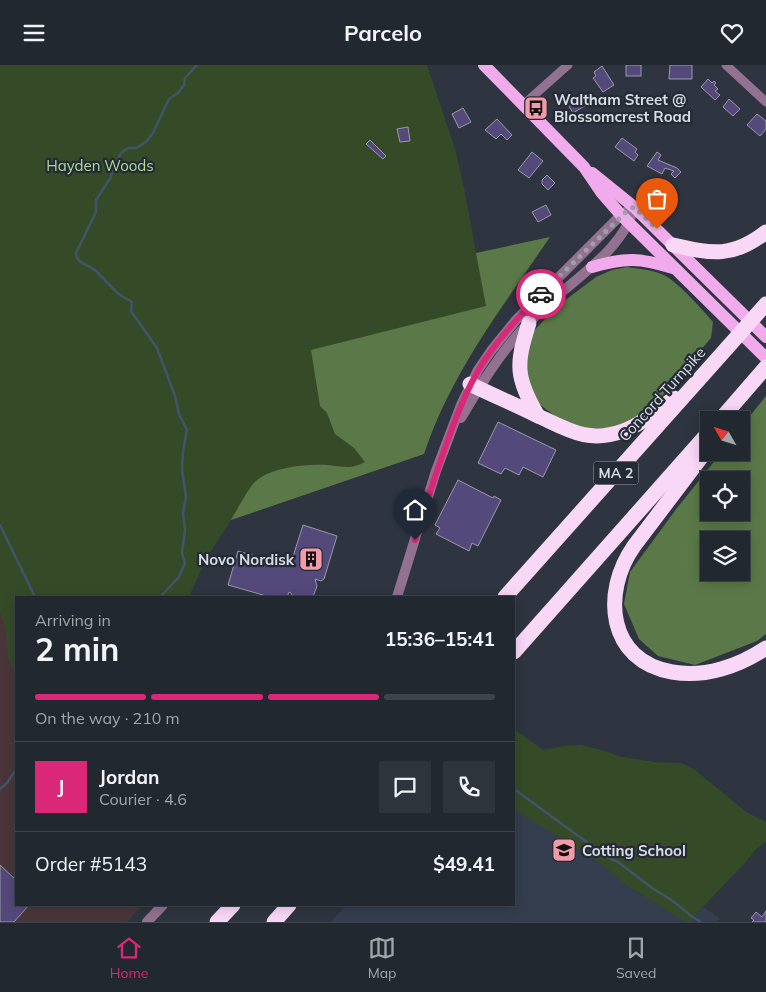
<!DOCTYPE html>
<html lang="en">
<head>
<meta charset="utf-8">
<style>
	body { margin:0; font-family:Mulish,sans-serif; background:#2e343c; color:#f1f3f6; height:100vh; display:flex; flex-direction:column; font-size:19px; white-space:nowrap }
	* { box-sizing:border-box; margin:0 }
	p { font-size:16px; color:#a2a6ab }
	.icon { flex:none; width:28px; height:28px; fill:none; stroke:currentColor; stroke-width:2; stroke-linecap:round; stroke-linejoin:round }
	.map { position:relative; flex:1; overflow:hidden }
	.sheet { position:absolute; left:15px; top:531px; width:500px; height:310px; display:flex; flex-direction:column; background:#222830; border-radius:0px; box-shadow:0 2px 12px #0003,0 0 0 1px #3f444c }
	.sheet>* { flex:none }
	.needle { width:32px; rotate:309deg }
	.fabs { position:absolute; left:700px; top:346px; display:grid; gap:10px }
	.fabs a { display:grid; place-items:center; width:50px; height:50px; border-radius:0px; background:#222830; box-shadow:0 2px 12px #0003,0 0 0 1px #3f444c; font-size:25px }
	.pin { position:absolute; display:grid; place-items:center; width:42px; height:42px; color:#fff; margin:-51px -21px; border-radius:50% 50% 50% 0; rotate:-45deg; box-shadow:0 0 5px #0007 }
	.pin .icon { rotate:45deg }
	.courier { position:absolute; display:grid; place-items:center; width:50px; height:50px; margin:-25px; border:4px solid #db2777; border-radius:50%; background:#fff; color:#222; box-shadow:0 1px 6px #0007 }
	.head em { font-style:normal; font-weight:700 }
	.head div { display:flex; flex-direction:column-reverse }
	.head { display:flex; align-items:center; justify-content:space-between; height:85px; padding:0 20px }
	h1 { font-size:32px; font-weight:700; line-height:38px }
	.bar { display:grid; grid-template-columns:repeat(4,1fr); gap:8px 5px; align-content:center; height:60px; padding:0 20px }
	.bar i { height:6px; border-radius:4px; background:#3f444c }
	.bar .on { background:#db2777 }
	.bar p { grid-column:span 4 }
	.line { display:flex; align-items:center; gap:12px; padding:0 20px; border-top:1px solid #3f444c }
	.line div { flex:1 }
	.round { display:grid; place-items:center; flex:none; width:52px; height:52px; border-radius:0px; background:#2e343c }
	header { display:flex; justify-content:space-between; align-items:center; height:65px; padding:0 20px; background:#222830; font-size:22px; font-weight:700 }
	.tabs { display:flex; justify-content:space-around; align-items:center; height:70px; border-top:1px solid #3f444c; background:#222830; font-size:14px; color:#a2a6ab }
	.tabs a { display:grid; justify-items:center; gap:2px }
	.tabs .on { color:#db2777 }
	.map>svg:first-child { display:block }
</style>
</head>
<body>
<header><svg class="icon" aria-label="menu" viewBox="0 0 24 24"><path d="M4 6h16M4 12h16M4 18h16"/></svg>Parcelo<svg class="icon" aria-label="heart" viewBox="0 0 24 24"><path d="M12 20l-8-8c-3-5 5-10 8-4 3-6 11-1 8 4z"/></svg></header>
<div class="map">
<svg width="766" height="857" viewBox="0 0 766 857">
	<rect width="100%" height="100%" fill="#2e3540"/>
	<path fill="#4a363a" d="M0 475 16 532V840H142L127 857H0Z"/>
	<path fill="#343e4f" d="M526 726 720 853 716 857H331L346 840H514V727Z"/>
	<g fill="#354b28">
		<path d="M0 0H427L455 84 464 123 476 188 550 172 466 296 439 347 424 389 231 455 207 492 189 532H16V611L8 594 6 566 0 547Z"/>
		<path d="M514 664 543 685 564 681 581 680 601 685 622 692 655 697 681 698 694 704 746 747 766 757V777L756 784 745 798 693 852 691 857H686L628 821 597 796 514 744Z"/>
	</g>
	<g fill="#5b7948" fill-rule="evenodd">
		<path d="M550 172C502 242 451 308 424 389L231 455C237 445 249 422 256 416 272 402 307 399 327 400 341 401 352 405 365 397L354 383 335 369 327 348 320 341 311 285 486 241 476 188Z"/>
		<path d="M627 202C640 204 657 205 669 213 685 225 700 242 713 257L711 273 649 346 619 362 589 364 563 357 535 336 524 305 532 268 556 242 596 212 612 205Z"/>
		<path d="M766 331V569L757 576 695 600 658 591 639 574 624 539 630 507 677 443 721 388H741V362ZM709 415H741V448H709ZM709 475H741V508H709Z"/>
	</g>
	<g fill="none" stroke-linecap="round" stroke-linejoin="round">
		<g stroke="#42546a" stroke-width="2.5">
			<path d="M0 460 35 532"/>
			<path d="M160 532 179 512 185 498 182 488 185 465 183 448 186 432 182 405 183 386 187 365 179 349 175 331 157 283 131 246 132 237C112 227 111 220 96 206 89 199 76 199 76 188L96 147V135L111 112 112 106 121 88 128 83H136L146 77 153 68 169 34 178 28 184 20 185 13 197 0"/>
			<path d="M0 724 7 718 16 704"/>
			<path d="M514 724 607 792 618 797 652 823 673 836 691 851 701 857"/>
		</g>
	</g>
	<g fill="#54497b" stroke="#9b98a8">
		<rect x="626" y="0" width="15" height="11"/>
		<path d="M670 0H692V14H669Z"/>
		<path d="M602 1 614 20 603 27 593 13 596 11 594 7Z"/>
		<path d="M708 14 712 18 714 16 716 18 714 20 718 24 715 26 720 30 715 35 701 22Z"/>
		<path d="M582 29 588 39 573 48 567 38Z"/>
		<path d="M729 34 740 44 733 51 723 42Z"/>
		<path d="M463 43 471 57 459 63 452 49Z"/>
		<path d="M757 49 766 56V64L760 71 747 60Z"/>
		<path d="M497 54 512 70 507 75 501 69 496 74 485 65Z"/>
		<path d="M408 62 410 76 400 77 397 64Z"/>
		<path d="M622 73 637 84 635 87 638 90 634 96 615 82Z"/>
		<path d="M370 75 386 91 383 94 366 79Z"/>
		<path d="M532 87 543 96 529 113 518 105Z"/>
		<path d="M657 87 661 90 658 95 677 103 681 107 675 113 671 109 674 106 665 103 662 109 647 101Z"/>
		<path d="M547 110 555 118 548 125 542 119V115Z"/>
		<path d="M546 140 551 150 538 157 532 147Z"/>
		<path d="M498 357 556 385 543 412 523 402 519 410 505 403 501 409 478 398Z"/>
		<path d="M458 415 493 433 494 431 501 435 478 481 472 478 469 486 436 469 440 463 435 460Z"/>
		<path d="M303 460 337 471 324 514 321 516 315 514 317 521 313 532H293L291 528 289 527 287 532H270L228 520 238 486 290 501Z"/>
		<path d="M0 800 16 815V840H29L14 857H0Z"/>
		<path d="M766 846V857H752L754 855 751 853 756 847 762 852Z"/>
	</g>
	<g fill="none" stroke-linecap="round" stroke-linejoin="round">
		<g stroke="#937191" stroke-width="9">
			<path d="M726 0 766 37"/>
			<path d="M523 40 568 0"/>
		</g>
		<g stroke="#937191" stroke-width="10">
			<path d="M461 353C479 323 497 292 522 265 535 251 549 238 563 226 589 204 626 177 634 142"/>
			<path d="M397 532 436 406 461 340 478 305 491 286 516 255 621 150 634 142"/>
			<path d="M147 857 163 840"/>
		</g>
		<g stroke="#f1abed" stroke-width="12">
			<path d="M484 0 584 102 601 127 621 150 766 293"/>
			<path d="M592 108 634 142 766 272"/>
			<path d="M592 202C626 192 640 193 673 203"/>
		</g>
		<g stroke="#f9d7f7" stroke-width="15">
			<path d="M673 180C712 189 733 193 766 167"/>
			<path d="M529 258C516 299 515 312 538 351"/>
			<path d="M470 319C492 330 514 339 536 350 567 364 587 379 623 366 642 359 658 345 674 333"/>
			<path d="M720 355 766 302"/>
			<path d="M709 382 634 481C601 528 608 596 672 607 705 613 739 601 766 583"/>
			<path d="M505 532 727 283"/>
			<path d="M514 587 709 367"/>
			<path d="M217 857 233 840"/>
			<path d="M274 857 289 840"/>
		</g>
		<path stroke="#f9d7f7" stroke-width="15" d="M727 283 766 239"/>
	</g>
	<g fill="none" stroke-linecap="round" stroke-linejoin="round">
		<path stroke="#9ca2aa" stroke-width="5" stroke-dasharray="0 9" d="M541 229 627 146 634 142 657 164"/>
		<path stroke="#db2777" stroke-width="6" d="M415 475C426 439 437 404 450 369 459 344 469 319 484 296 500 272 520 250 541 229"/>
	</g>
	<defs>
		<g id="bus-square" transform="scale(1.25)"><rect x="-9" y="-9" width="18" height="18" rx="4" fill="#f39aa9" stroke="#242b36"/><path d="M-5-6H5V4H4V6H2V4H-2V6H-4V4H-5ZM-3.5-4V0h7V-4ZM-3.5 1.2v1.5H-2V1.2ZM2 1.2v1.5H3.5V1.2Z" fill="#111"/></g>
		<g id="building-square" transform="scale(1.25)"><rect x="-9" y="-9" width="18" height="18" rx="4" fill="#f39aa9" stroke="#242b36"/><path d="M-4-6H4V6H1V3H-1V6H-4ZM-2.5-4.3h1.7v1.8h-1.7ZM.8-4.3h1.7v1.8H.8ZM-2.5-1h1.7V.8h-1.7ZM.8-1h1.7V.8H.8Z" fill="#111"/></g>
		<g id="school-square" transform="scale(1.25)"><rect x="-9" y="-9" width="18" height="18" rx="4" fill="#f39aa9" stroke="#242b36"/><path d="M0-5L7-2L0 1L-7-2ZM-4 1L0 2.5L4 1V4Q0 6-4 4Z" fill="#111"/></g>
	</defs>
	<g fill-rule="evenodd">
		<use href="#bus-square" x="536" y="43"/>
		<use href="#building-square" x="311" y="494"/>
		<use href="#school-square" x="564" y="785"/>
	</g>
	<g text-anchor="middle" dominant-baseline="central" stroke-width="4.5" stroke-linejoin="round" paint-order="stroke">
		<rect fill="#242b36" stroke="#a2a7af" stroke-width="1" x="593.5" y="396.5" width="45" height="23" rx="4"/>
		<g font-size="14" font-weight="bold" fill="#d8dce3">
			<text x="616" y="408">MA 2</text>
		</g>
		<g font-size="15" font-weight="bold" fill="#d8dce3" stroke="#242b36" text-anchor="start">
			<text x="554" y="34">Waltham Street @<tspan x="554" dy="17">Blossomcrest Road</tspan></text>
			<text x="294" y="494" text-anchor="end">Novo Nordisk</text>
			<text x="582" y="785">Cotting School</text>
		</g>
		<g font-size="15" fill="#addb91" stroke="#242b36">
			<text x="100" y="100">Hayden Woods</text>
		</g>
		<g font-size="15" fill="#d8dce3" stroke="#242b36">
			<text transform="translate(662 329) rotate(-48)">Concord Turnpike</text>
		</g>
	</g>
</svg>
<div class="fabs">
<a><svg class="needle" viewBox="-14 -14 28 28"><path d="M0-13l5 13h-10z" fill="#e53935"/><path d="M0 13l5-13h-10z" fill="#a2a6ab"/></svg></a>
<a><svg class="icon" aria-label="locate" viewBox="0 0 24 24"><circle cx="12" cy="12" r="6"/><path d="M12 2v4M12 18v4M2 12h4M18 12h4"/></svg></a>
<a><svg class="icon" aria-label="layers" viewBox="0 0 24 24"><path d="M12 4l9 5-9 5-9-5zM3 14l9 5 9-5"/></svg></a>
</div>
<div class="pin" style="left:657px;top:164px;background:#ea580c"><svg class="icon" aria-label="bag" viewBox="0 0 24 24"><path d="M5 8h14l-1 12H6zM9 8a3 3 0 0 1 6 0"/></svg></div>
<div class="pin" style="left:415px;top:475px;background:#1f2937"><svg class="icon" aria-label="home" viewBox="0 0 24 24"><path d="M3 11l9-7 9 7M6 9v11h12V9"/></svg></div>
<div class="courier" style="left:541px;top:229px"><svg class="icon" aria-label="car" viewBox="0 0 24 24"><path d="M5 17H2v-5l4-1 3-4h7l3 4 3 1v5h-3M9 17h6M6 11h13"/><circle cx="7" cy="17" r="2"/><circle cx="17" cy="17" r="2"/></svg></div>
<section class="sheet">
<div class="head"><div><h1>2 min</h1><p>Arriving in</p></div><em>15:36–15:41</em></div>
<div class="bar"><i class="on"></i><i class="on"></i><i class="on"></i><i></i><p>On the way · 210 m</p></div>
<div class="line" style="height:90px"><b class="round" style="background:#db2777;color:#fff">J</b><div><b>Jordan</b><p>Courier · 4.6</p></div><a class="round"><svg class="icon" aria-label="chat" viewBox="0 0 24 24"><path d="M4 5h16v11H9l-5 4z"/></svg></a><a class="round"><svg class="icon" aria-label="phone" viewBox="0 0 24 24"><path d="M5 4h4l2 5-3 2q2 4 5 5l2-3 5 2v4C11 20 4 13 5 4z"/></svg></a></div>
<div class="line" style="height:65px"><div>Order #5143</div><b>$49.41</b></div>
</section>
</div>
<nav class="tabs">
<a class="on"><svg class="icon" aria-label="home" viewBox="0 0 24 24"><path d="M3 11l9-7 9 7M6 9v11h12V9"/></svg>Home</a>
<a><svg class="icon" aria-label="map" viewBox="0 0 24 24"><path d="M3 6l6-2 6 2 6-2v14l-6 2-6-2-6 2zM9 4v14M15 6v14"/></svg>Map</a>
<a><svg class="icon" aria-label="saved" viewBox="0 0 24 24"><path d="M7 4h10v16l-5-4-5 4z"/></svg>Saved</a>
</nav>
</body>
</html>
